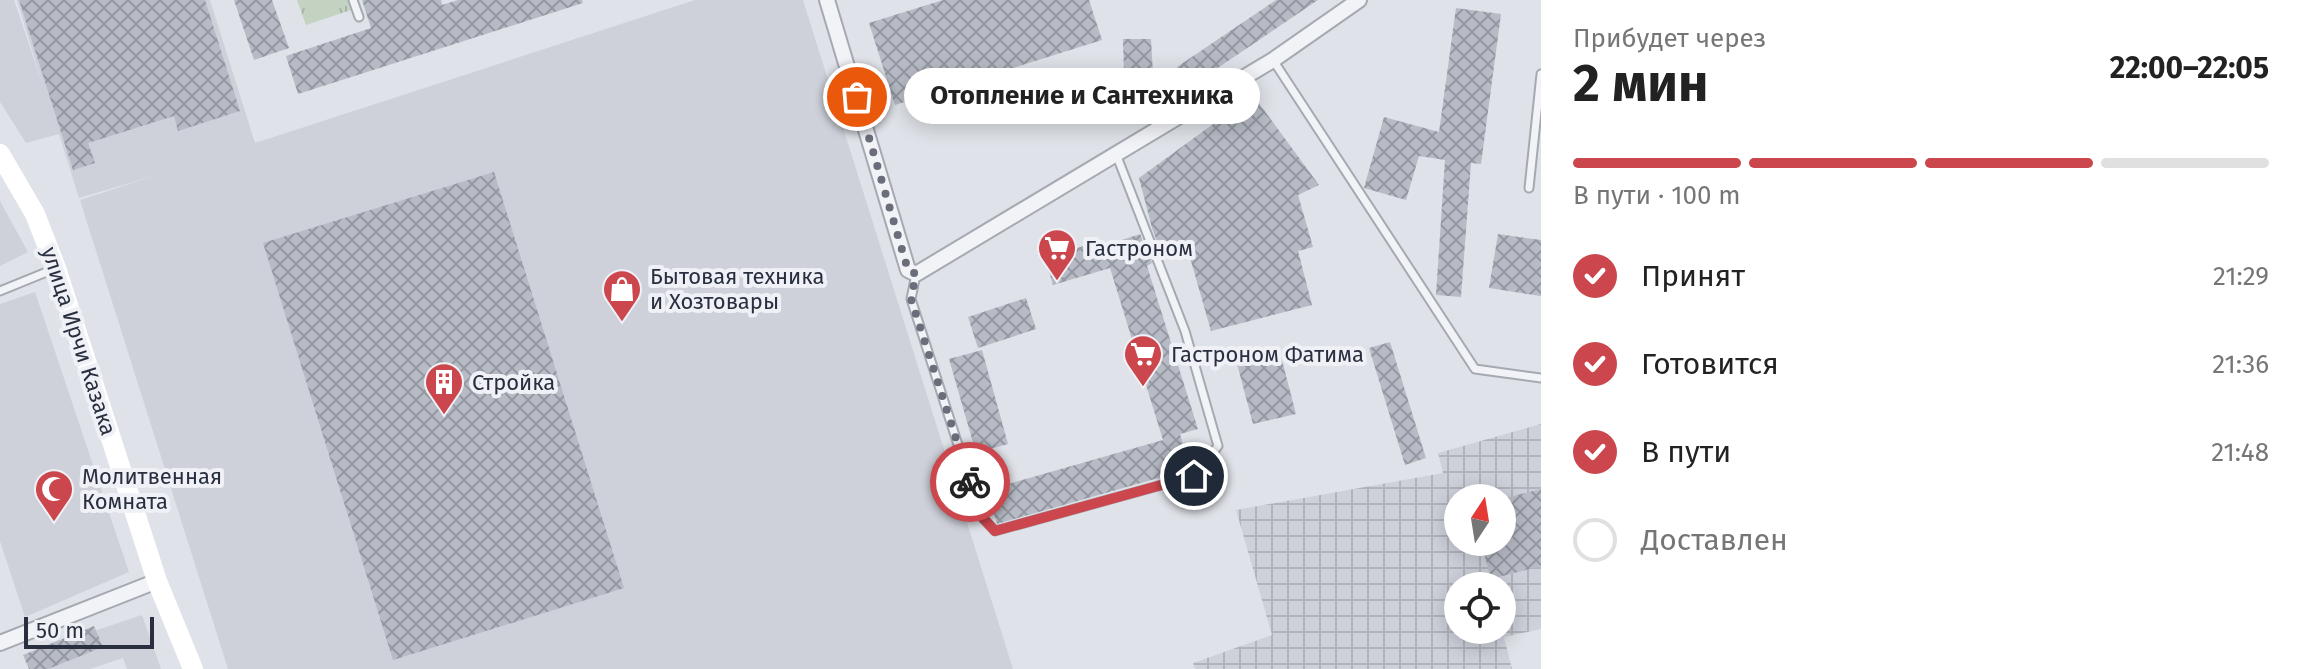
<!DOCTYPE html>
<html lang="ru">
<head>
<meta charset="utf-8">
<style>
	body { margin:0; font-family:"Fira Sans",sans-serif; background:#f6f6f6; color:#222; height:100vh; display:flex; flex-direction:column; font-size:30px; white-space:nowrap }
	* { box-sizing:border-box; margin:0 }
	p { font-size:26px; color:#767676 }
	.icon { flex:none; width:44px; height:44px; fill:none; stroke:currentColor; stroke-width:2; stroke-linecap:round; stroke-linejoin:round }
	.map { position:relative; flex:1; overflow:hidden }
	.details { display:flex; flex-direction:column; background:#fff; width:760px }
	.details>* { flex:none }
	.needle { width:52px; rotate:12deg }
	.buttons { position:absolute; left:1444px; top:484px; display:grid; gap:16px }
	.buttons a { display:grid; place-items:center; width:72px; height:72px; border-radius:50%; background:#fff; box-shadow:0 4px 20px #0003; font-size:40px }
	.scale { position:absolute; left:24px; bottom:20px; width:130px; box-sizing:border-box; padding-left:8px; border:4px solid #292f3f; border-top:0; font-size:22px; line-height:28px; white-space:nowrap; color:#292f3f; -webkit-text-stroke:6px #eff1f6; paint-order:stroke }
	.pin { position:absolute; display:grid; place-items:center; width:68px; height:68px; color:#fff; margin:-34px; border:4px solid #fff; border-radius:50%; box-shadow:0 2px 8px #0007 }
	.courier { position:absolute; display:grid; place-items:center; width:80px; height:80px; margin:-40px; border:6px solid #cb474d; border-radius:50%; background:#fff; color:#222; box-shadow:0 2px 10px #0007 }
	.bubble { position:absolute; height:56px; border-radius:28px; background:#fff; box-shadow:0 4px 20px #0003; font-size:26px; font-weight:700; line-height:56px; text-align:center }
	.summary em { font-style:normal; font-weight:700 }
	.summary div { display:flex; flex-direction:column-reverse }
	.summary { display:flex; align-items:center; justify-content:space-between; height:136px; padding:0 32px }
	h1 { font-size:52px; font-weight:700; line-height:60px }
	.bar { display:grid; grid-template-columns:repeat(4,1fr); gap:12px 8px; align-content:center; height:96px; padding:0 32px }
	.bar i { height:10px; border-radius:6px; background:#e0e0e0 }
	.bar .on { background:#cb474d }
	.bar p { grid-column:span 4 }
	ol { padding:0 32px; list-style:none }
	li { display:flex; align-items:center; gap:24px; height:88px }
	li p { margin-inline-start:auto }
	li .icon { padding:8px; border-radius:50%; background:#cb474d; color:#fff; stroke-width:4 }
	li:last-child { color:#767676 }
	li i { width:44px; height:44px; border:4px solid #e0e0e0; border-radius:50% }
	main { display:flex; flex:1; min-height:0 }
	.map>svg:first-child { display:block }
</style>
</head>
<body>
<main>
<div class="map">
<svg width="1541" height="669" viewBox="0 0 1541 669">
	<defs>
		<pattern id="industrial-grid" width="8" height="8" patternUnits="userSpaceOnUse" patternTransform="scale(2)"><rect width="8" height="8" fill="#ced1da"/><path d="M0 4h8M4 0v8" fill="none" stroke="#b1b4bc"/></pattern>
		<pattern id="park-tufts" width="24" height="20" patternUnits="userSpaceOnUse" patternTransform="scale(2)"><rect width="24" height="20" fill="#c3d2c1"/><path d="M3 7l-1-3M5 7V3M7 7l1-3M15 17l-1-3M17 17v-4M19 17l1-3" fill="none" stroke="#a8b5a7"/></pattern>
		<pattern id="building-cross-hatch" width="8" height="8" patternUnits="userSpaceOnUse" patternTransform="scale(2)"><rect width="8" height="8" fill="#b7bbc5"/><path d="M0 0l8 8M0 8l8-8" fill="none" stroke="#9598a1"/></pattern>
	</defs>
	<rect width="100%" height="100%" fill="#dfe2e8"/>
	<g fill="#ced1da">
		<path d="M0 0H14L43 86 17 0H210L255 143 695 0H803L1013 669H228L80 200 157 175 79 198 59 134 26 143 0 102Z"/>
		<path d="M0 201 28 252 0 266Z"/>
		<path d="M35 292 129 572 25 617 0 541V304Z"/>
		<path d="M142 615 161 669H127L123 658 90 669H37L31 652Z"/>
	</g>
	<path fill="url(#industrial-grid)" fill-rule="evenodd" d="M1541 424V629L1504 637 1512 669H1195L1193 663 1272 635 1236 510 1443 473 1438 453ZM1458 498H1502V542H1458ZM1458 586H1502V630H1458Z"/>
	<path fill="url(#park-tufts)" d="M297 0H348L351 10 306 25Z"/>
	<g fill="url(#building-cross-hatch)">
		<path d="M19 0H205L240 111 178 131 174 116 88 143 95 163 73 170Z"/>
		<path d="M234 0H272L289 48 254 60Z"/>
		<path d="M362 0H441L442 5 458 0H582L583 3 298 94 286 56 371 28Z"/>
		<path d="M943 0H1089L1102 40 895 105 869 23Z"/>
		<path d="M1276 0H1318L1191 86 1177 67Z"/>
		<path d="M1456 8 1501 14 1481 164 1471 163 1461 297 1436 295 1445 160 1419 156 1406 200 1364 188 1384 117 1439 132Z"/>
		<path d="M1123 39H1151L1153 74 1124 75Z"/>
		<path d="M1253 95 1319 185 1298 195 1313 247 1298 251 1312 305 1211 331 1187 247 1163 258 1152 228 1139 178Z"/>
		<path d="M494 172 624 588 393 660 263 243Z"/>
		<path d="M1140 234 1152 263 1147 266 1198 429 1180 434 1190 469 997 524 987 490 1163 440 1110 268 1053 285 1045 258 1090 244 1091 250Z"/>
		<path d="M1498 234 1541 240V296L1489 288Z"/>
		<path d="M1026 298 1036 329 978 348 968 317Z"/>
		<path d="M1390 342 1426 458 1405 465 1369 348Z"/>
		<path d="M1279 349 1296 414 1253 424 1236 360Z"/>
		<path d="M982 350 1008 444 976 453 949 359Z"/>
		<path d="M1541 489V566L1491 579 1481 542H1502V499Z"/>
		<path d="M94 626 103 647 48 669H29L23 655Z"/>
	</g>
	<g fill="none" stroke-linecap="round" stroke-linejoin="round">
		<g stroke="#a5a9b2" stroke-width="11">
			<g id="service">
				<path d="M353 0 359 17"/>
				<path d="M1273 60 1475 369 1541 378"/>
				<path d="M1529 188 1541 74"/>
				<path d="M916 274 911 299 981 516 995 531 1194 476 1218 446 1185 331 1116 154"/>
				<path d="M0 291 54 269"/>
			</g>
		</g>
		<g stroke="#a5a9b2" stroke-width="18">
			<g id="minor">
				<path d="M827 0 908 270 916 274 1273 60 1359 0"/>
				<path d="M0 643 157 581"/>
			</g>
		</g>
		<use href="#service" stroke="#f2f3f7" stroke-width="7"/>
		<use href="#minor" stroke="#f2f3f7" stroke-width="14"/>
		<path stroke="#fff" stroke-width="20" d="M0 154 35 214 56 268 157 581 193 669"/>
	</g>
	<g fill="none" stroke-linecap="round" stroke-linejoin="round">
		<path stroke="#696e7a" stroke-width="8" stroke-dasharray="0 14.4" d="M857 97 908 270 916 274 911 299 970 482"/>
		<path stroke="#cb474d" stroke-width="10" d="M970 482 981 516 995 531 1194 476"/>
	</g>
	<defs>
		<g id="supermarket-pin" transform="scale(2)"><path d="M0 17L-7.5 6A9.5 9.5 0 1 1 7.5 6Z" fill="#cb474d" stroke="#eff1f6"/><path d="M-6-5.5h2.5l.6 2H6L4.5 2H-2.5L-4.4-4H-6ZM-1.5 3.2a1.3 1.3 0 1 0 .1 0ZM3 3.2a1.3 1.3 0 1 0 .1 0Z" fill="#fff"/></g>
		<g id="shop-pin" transform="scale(2)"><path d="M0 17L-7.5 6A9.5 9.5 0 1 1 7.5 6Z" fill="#cb474d" stroke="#eff1f6"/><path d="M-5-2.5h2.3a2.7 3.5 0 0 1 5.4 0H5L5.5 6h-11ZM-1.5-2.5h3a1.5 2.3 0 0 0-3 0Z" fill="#fff"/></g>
		<g id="building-pin" transform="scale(2)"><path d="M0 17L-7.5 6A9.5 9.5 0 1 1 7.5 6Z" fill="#cb474d" stroke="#eff1f6"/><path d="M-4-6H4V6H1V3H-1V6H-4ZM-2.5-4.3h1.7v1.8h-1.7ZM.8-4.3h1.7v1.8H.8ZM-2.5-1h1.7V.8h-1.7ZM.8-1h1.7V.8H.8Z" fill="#fff"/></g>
		<g id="mosque-pin" transform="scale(2)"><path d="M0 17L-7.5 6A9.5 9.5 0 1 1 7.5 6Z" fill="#cb474d" stroke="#eff1f6"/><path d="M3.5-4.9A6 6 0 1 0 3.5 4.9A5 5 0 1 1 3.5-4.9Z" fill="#fff"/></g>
	</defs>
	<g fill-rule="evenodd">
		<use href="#supermarket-pin" x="1057" y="248"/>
		<use href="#shop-pin" x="622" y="289"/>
		<use href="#supermarket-pin" x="1143" y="354"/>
		<use href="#building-pin" x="444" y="382"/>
		<use href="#mosque-pin" x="54" y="489"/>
	</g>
	<g text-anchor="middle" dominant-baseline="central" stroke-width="8" stroke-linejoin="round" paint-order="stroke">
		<g font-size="22" fill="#292f3f" stroke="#eff1f6" text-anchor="start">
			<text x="1085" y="248">Гастроном</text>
			<text x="650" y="276">Бытовая техника<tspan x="650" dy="25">и Хозтовары</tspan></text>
			<text x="1171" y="354">Гастроном Фатима</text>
			<text x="472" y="382">Стройка</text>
			<text x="82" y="476">Молитвенная<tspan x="82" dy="25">Комната</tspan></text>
		</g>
		<g font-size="22" fill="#292f3f" stroke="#eff1f6">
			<text transform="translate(79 341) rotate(72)">улица Ирчи Казака</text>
		</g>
	</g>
</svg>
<div class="buttons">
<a><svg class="needle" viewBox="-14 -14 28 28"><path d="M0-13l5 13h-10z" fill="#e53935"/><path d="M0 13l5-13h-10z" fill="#767676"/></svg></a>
<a><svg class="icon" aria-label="locate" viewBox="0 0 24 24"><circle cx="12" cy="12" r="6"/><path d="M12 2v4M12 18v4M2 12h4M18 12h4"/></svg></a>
</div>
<div class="scale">50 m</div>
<div class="pin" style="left:857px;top:97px;background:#ea580c"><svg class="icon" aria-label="bag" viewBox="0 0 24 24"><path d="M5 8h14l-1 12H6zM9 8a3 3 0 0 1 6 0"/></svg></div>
<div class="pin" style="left:1194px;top:476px;background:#1f2937"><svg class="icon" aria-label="home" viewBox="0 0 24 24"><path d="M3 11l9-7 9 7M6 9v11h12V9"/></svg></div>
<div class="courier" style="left:970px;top:482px"><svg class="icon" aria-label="bike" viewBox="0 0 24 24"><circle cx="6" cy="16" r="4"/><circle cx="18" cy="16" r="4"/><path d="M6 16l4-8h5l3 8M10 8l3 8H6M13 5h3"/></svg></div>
<div class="bubble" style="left:904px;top:68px;width:356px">Отопление и Сантехника</div>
</div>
<section class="details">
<div class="summary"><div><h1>2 мин</h1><p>Прибудет через</p></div><em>22:00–22:05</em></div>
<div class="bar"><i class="on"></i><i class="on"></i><i class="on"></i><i></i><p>В пути · 100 m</p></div>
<ol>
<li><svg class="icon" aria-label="check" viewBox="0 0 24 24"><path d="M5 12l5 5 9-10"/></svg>Принят<p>21:29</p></li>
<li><svg class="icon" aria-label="check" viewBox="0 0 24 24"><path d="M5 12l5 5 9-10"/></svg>Готовится<p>21:36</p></li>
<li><svg class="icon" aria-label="check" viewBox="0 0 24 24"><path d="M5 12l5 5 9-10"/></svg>В пути<p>21:48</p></li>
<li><i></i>Доставлен</li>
</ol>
</section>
</main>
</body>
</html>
